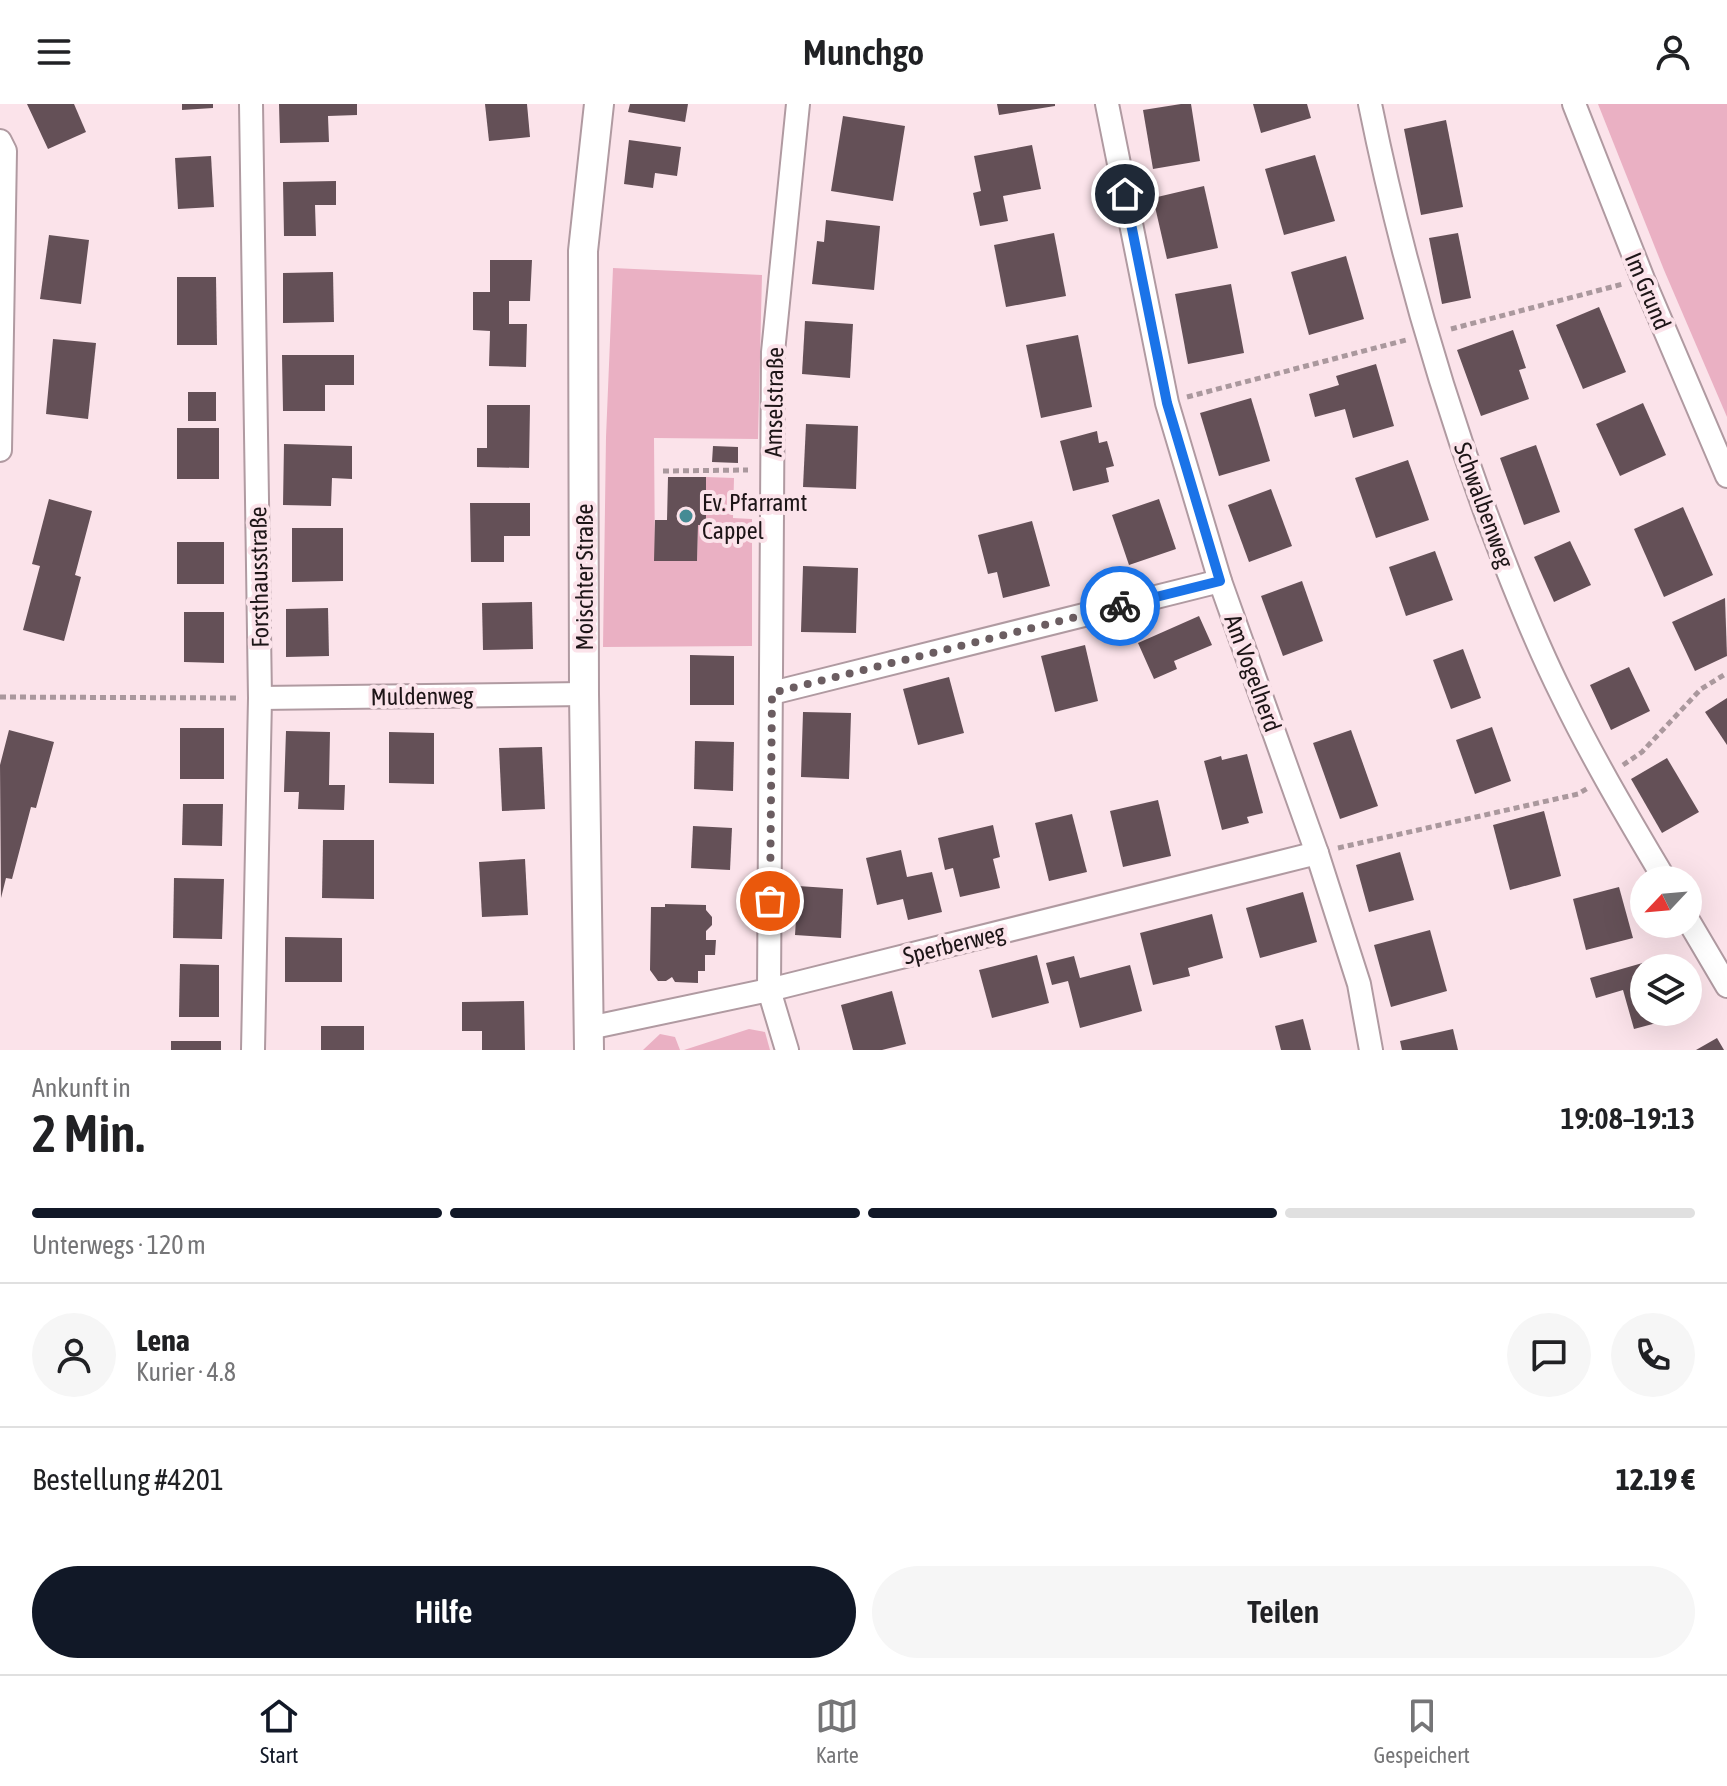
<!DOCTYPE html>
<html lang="de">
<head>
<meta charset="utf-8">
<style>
	body { margin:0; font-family:"Asap Condensed",sans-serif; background:#f6f6f6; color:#202124; height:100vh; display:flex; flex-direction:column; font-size:30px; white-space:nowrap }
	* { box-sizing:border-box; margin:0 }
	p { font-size:26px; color:#757577 }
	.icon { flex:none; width:44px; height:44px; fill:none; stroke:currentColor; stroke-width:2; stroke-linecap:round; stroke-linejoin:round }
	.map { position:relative; height:946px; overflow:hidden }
	.details { display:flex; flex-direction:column; background:#fff; flex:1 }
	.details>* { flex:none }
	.needle { width:52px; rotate:244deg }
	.fabs { position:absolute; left:1630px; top:762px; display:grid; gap:16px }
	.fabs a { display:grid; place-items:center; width:72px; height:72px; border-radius:50%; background:#fff; box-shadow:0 8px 32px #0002; font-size:40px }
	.pin { position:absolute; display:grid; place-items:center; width:68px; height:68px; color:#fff; margin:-34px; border:4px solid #fff; border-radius:50%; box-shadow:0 2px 8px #0007 }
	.courier { position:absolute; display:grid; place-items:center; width:80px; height:80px; margin:-40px; border:6px solid #1a73e8; border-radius:50%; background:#fff; color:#222; box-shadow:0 2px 10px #0007 }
	.head em { font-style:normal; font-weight:600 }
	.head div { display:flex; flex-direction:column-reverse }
	.head { display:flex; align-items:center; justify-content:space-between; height:136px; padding:0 32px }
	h1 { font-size:52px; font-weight:600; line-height:60px }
	.bar { display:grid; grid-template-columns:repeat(4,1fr); gap:12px 8px; align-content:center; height:96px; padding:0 32px }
	.bar i { height:10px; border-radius:6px; background:#e0e0e0 }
	.bar .selected { background:#111827 }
	.bar p { grid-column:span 4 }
	.line { display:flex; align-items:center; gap:20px; padding:0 32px; border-top:2px solid #e0e0e0 }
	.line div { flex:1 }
	.round { display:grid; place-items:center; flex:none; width:84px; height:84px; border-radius:42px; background:#f6f6f6 }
	.cta { display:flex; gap:16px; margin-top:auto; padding:16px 32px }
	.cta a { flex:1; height:92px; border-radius:48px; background:#111827; color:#fff; font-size:32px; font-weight:600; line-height:92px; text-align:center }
	.cta a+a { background:#f6f6f6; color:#202124 }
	header { display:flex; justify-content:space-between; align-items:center; height:104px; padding:0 32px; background:#fff; font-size:36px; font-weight:600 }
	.menu { display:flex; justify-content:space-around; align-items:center; height:112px; border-top:2px solid #e0e0e0; background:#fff; font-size:22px; color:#757577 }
	.menu a { display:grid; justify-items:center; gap:4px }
	.menu .selected { color:#111827 }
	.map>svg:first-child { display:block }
</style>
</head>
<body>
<header><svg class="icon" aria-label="menu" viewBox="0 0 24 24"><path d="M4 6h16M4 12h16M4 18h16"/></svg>Munchgo<svg class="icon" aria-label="person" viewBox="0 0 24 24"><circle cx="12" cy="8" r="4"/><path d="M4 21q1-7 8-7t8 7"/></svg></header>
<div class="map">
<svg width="1727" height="946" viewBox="0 0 1727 946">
	<rect width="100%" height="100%" fill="#fbe3ea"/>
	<g fill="#eab0c3">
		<path d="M1598 0H1727V313L1664 166Z"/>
		<path d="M613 164 762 171 758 335 654 334 655 457H697L698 421H706V373L734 374 733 414 752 415V542L603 543 606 333Z"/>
		<path d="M749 925 765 928 770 946H684Z"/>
		<path d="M660 930 675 933 680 946H643Z"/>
	</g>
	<g fill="#645057">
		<path d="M27 0H74L86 28 48 45Z"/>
		<path d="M182 0H213V4L182 6Z"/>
		<path d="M279 0H357V11L328 12 329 38 280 39Z"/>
		<path d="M485 0H527L530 33 489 37Z"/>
		<path d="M630 0H688L685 18 628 8Z"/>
		<path d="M997 0H1055V2L999 11Z"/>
		<path d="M1181 0H1191L1200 57 1153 65 1143 6Z"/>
		<path d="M1253 0H1307L1311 14 1261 29Z"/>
		<path d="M843 12 905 22 893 97 831 87Z"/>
		<path d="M1446 16 1463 103 1421 111 1404 25Z"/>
		<path d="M629 36 681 43 677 72 655 69 653 84 624 80Z"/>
		<path d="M1032 41 1041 85 1003 92 1008 117 980 122 973 89 981 87 974 52Z"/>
		<path d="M1315 51 1335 117 1284 131 1265 65Z"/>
		<path d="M211 52 214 103 178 105 175 54Z"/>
		<path d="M336 77V101H315L316 132H284L283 78Z"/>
		<path d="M1204 82 1218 144 1167 155 1153 94Z"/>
		<path d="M826 116 880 122 874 186 812 180 817 137 824 138Z"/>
		<path d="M1054 129 1066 192 1006 203 994 141Z"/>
		<path d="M1458 129 1471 194 1442 200 1429 134Z"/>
		<path d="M49 131 89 136 81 200 40 195Z"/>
		<path d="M1346 152 1364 215 1309 231 1291 168Z"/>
		<path d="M490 156H532L530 197H509V220H527L526 263 489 262 490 227 473 226V188H490Z"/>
		<path d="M333 168 334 218 283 219V169Z"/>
		<path d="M177 173H216L217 241H177Z"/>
		<path d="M1231 180 1244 249 1188 260 1175 190Z"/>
		<path d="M1599 203 1626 268 1583 285 1556 221Z"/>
		<path d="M805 217 853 220 850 274 802 270Z"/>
		<path d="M1513 226 1526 264 1519 266 1529 295 1481 312 1457 246Z"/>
		<path d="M1078 231 1092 303 1041 314 1026 241Z"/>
		<path d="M53 235 96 239 88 315 46 310Z"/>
		<path d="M282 251H354V281H325V307H283Z"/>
		<path d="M1376 260 1394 322 1353 334 1345 305 1315 313 1309 290 1339 281 1336 272Z"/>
		<rect x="188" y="288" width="28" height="29"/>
		<path d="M1251 294 1270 357 1219 372 1200 309Z"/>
		<path d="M1643 299 1666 351 1620 372 1596 320Z"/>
		<path d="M487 301H530L529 364 477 363V344H487Z"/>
		<path d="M806 320 858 322 856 385 803 383Z"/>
		<rect x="177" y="324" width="42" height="51"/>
		<path d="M1097 327 1099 339 1107 337 1114 362 1106 364 1109 378 1073 387 1060 337Z"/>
		<path d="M284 340 352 342V375L332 374 331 402 283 401Z"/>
		<path d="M1536 341 1560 408 1524 421 1500 354Z"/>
		<path d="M713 342 738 343V359L712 358Z"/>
		<path d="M1408 356 1429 416 1376 434 1355 374Z"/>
		<path d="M668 373H706V421H698L697 457H654L655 416H667Z"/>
		<path d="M1271 385 1292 442 1249 458 1228 401Z"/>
		<path d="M49 395 92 407 75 471 81 473 64 537 23 526 40 462 32 460Z"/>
		<path d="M1159 395 1176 445 1129 461 1112 411Z"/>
		<path d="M470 399H530V432H504V458H471Z"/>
		<path d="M1683 403 1713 471 1664 493 1634 425Z"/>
		<path d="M1032 417 1050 482 1003 494 997 468 988 470 978 431Z"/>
		<path d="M292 424H343V477L292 478Z"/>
		<path d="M1570 437 1591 481 1554 498 1534 453Z"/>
		<rect x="177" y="438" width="47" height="42"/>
		<path d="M1435 447 1453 496 1406 512 1389 463Z"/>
		<path d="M803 462 858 464 856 529 801 528Z"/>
		<path d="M1302 477 1323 537 1283 552 1261 492Z"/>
		<path d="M1725 494 1727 552 1695 567 1672 518Z"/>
		<path d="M532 498 533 545 483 546 482 499Z"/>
		<path d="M328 504 329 552 286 553V505Z"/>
		<path d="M184 508H224V559L184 558Z"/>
		<path d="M1199 512 1212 541 1174 557 1177 565 1154 575 1138 539Z"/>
		<path d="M1085 541 1098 597 1055 608 1041 552Z"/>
		<path d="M1463 545 1481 594 1451 605 1433 556Z"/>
		<path d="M690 551 734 552V601H690Z"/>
		<path d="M1629 563 1650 607 1611 626 1590 581Z"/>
		<path d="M949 573 964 629 918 641 903 585Z"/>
		<path d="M1727 594V641L1705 608Z"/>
		<path d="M803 608 851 609 849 675 801 673Z"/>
		<path d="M1492 623 1511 677 1475 690 1456 636Z"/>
		<rect x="180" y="624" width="44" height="51"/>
		<path d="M9 626 54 638 36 704 31 703 12 775 6 774 1 794 0 661Z"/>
		<path d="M1351 626 1378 702 1340 715 1313 639Z"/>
		<path d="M286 627 330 628 329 681H345L344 706 298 705 299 688H284Z"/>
		<path d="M389 628 434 629V680L389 679Z"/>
		<path d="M695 637 734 638 733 687 694 685Z"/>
		<path d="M542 643 545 705 502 707 499 644Z"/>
		<path d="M1247 650 1263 709 1247 713 1249 719 1222 726 1204 657 1221 652 1222 656Z"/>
		<path d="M1667 654 1699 708 1662 729 1631 675Z"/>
		<path d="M1158 696 1171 752 1123 763 1110 707Z"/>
		<path d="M183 700H223L222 742 182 741Z"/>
		<path d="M1544 707 1561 772 1510 786 1493 721Z"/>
		<path d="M1072 710 1087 768 1049 777 1035 719Z"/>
		<path d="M993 721 1000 753 993 755 1000 784 960 793 953 764 945 766 938 734Z"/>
		<path d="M693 722 732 724 730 766 691 764Z"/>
		<path d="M323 736H374V795L322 794Z"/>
		<path d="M901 746 907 773 932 768 942 808 908 816 903 795 877 801 866 754Z"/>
		<path d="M1400 748 1414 796 1369 808 1356 761Z"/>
		<path d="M525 755 528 811 482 813 479 758Z"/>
		<path d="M174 774 224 775 222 835 173 834Z"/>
		<path d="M798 782 843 785 841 834 795 831Z"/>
		<path d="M1619 783 1633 834 1586 846 1573 795Z"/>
		<path d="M1303 788 1317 838 1260 854 1246 804Z"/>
		<path d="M665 800 706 801V806L712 813V821L706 827V836H716L715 851H705V867H698V879L675 878 672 873 666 877H658L650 866 651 803H665Z"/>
		<path d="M1212 810 1223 854 1188 864 1190 872 1153 881 1140 829Z"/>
		<path d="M1430 826 1447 887 1391 903 1374 841Z"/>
		<path d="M285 833 342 834V878H285Z"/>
		<path d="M1037 851 1049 899 992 914 979 866Z"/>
		<path d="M1074 852 1080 874 1130 861 1142 907 1080 924 1068 877 1052 881 1046 859Z"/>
		<path d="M1660 854 1663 864H1644V908H1662L1664 917 1634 925 1623 886 1596 894 1590 874Z"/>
		<path d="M180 860 219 861V913H179Z"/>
		<path d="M892 887 906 940 882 946H853L841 901Z"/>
		<path d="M524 897 525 946H482V927H462V898Z"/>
		<path d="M1303 915 1311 946H1281L1275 922Z"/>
		<rect x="321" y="922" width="43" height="24"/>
		<path d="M1453 925 1458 946H1402L1400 937Z"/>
		<path d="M1717 934 1724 946H1696Z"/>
		<rect x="171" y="937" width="50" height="9"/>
	</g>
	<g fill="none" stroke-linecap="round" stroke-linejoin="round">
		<g stroke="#b09aa1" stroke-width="26">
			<g id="minor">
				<path d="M251 0 260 594 253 946"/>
				<path d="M1107 0 1167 299 1220 477 1317 749 1359 880 1371 946"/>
				<path d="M1370 0C1398 138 1437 275 1485 407 1508 469 1532 531 1562 591 1593 655 1629 715 1665 776"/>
				<path d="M1574 0 1643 175 1727 372"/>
				<path d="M0 37 5 47 0 346"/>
				<path d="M772 589 1220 477"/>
				<path d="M260 594 584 590"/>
				<path d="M1688 816 1727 882"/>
				<path d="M589 924 769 886 1317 749"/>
				<path d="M787 946 769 886 773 248 798 0"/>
			</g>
		</g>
		<g stroke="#b09aa1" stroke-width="32">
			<path id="tertiary" d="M589 946 584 590 583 147 599 0"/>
		</g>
		<g stroke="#aa989d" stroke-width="5" stroke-dasharray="6 4" stroke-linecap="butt">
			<path d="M1451 225 1623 180"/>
			<path d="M1187 293 1406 236"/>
			<path d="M663 367 748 366"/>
			<path d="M0 593 239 594"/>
			<path d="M1623 661 1642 648 1701 585 1727 569"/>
			<path d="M1338 744 1578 690 1588 684"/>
		</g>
		<use href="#minor" stroke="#fff" stroke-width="22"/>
		<use href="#tertiary" stroke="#fff" stroke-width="28"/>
	</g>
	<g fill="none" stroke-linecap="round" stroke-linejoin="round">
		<path stroke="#6b5d61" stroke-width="8" stroke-dasharray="0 14.4" d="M770 797 772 589 1120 502"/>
		<path stroke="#1a73e8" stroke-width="10" d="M1120 502 1220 477 1167 299 1125 90"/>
	</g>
	<circle fill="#458b94" stroke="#fbe3ea" stroke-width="3" cx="686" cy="412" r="8"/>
	<g text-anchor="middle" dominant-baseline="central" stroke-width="8" stroke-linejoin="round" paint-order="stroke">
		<g font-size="24" fill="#1d1517" stroke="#fbe3ea">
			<text transform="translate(1648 187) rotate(67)">Im Grund</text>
			<text transform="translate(774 298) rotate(-89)">Amselstraße</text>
			<text transform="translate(1484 401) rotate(70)">Schwalbenweg</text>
			<text transform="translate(259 473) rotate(-91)">Forsthausstraße</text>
			<text transform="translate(584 473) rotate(-90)">Moischter Straße</text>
			<text transform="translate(1253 569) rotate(70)">Am Vogelherd</text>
			<text transform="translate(422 592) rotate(-1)">Muldenweg</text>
			<text transform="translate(954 840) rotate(-14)">Sperberweg</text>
		</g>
		<g font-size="24" fill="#1d1517" stroke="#fbe3ea" text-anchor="start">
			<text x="702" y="398">Ev. Pfarramt<tspan x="702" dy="28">Cappel</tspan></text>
		</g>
	</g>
</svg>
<div class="fabs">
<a><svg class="needle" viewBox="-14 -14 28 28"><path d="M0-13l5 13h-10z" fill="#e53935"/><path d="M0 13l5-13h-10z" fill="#757577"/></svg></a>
<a><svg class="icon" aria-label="layers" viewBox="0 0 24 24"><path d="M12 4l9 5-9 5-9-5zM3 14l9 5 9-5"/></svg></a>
</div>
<div class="pin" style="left:770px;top:797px;background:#ea580c"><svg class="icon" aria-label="bag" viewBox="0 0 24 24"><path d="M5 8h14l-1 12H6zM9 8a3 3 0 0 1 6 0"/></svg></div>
<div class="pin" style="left:1125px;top:90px;background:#1f2937"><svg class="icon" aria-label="home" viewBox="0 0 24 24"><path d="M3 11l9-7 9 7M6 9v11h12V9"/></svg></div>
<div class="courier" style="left:1120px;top:502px"><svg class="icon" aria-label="bike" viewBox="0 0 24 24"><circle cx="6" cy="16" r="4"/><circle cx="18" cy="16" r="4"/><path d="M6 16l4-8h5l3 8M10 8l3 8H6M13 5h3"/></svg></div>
</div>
<section class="details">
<div class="head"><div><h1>2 Min.</h1><p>Ankunft in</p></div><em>19:08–19:13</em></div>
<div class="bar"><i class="selected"></i><i class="selected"></i><i class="selected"></i><i></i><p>Unterwegs · 120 m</p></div>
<div class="line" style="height:144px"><a class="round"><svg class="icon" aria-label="person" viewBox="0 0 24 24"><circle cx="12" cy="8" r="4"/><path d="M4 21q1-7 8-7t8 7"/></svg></a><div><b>Lena</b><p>Kurier · 4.8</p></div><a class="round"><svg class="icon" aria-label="chat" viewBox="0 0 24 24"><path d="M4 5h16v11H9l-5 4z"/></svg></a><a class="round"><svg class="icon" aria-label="phone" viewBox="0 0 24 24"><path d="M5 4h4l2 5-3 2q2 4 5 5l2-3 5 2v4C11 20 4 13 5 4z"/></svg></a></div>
<div class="line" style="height:104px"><div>Bestellung #4201</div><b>12.19 €</b></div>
<div class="cta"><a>Hilfe</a><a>Teilen</a></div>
</section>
<nav class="menu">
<a class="selected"><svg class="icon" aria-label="home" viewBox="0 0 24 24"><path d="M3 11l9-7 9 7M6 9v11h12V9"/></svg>Start</a>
<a><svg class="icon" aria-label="map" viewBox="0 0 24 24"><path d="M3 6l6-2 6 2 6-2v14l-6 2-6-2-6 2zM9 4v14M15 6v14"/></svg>Karte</a>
<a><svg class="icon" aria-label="saved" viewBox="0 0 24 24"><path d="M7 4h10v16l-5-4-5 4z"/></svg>Gespeichert</a>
</nav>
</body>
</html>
